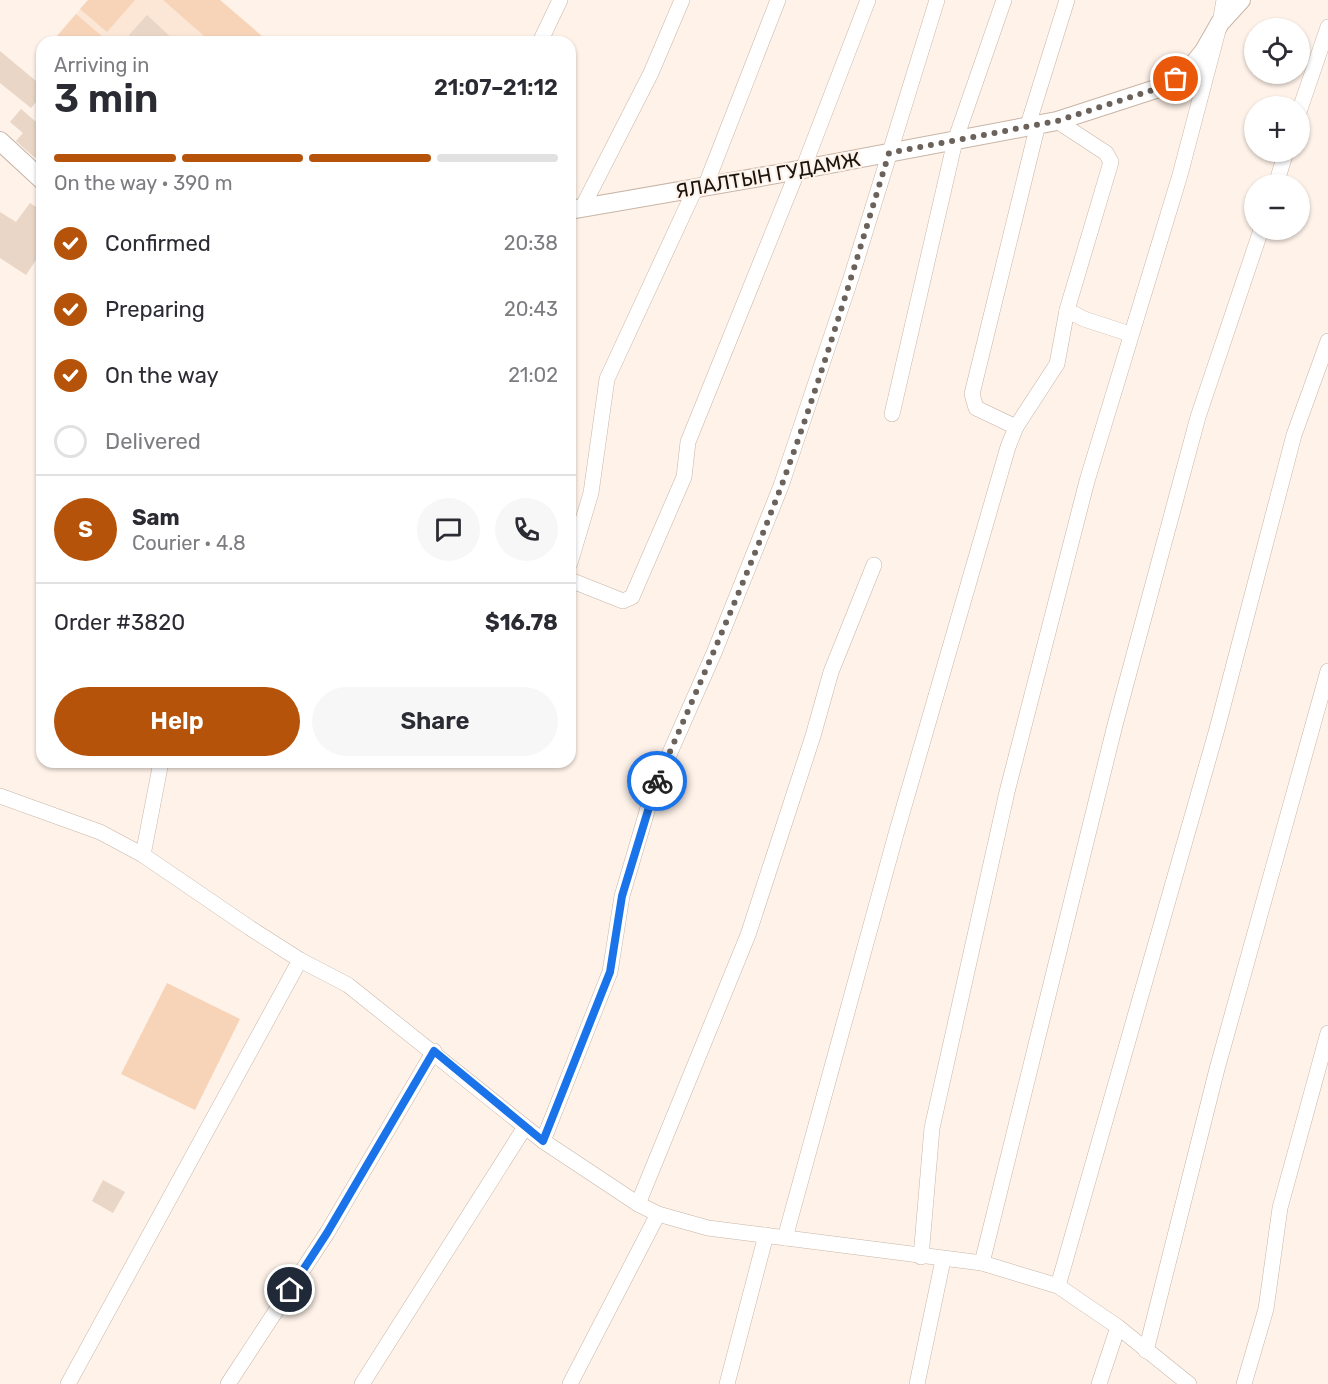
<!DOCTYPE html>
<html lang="en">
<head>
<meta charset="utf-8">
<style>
	body { margin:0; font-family:Rubik,sans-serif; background:#f7f7f7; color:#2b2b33; height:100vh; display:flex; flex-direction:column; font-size:22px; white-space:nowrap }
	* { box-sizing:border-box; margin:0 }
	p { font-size:20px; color:#7c7c81 }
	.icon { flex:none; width:33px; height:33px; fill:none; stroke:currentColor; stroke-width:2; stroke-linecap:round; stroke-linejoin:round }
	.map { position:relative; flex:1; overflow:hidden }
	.panel { position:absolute; left:36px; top:36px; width:540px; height:732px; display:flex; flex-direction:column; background:#fff; border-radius:18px; box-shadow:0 2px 4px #0004 }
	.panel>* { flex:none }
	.fabs { position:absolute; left:1244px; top:18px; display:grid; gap:12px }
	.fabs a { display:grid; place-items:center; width:66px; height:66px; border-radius:50%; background:#fff; box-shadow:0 2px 4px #0004; font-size:30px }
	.pin { position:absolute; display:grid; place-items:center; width:51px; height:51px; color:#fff; margin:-26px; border:3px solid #fff; border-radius:50%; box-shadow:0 2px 6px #0007 }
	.courier { position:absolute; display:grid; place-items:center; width:60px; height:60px; margin:-30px; border:4px solid #1a73e8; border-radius:50%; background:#fff; color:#222; box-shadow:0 2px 8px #0007 }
	.head em { font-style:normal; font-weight:600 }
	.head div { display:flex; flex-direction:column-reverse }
	.head { display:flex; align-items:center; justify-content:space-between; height:102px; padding:0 18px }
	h1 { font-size:39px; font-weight:600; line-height:45px }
	.bar { display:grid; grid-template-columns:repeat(4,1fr); gap:9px 6px; align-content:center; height:72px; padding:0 18px }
	.bar i { height:8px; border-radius:4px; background:#e1e1e2 }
	.bar .current { background:#b45309 }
	.bar p { grid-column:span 4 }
	.line { display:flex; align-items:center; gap:15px; padding:0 18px; border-top:2px solid #e1e1e2 }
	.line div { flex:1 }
	.round { display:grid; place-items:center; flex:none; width:63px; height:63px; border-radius:32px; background:#f7f7f7 }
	ol { padding:0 18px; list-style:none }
	li { display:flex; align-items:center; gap:18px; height:66px }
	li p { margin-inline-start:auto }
	li .icon { padding:6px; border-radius:50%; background:#b45309; color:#fff; stroke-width:4 }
	li:last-child { color:#7c7c81 }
	li i { width:33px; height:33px; border:3px solid #e1e1e2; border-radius:50% }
	.primary-button { display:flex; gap:12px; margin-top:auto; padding:12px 18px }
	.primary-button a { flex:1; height:69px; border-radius:36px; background:#b45309; color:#fff; font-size:24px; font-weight:600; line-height:69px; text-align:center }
	.primary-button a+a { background:#f7f7f7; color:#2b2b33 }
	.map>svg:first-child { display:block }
</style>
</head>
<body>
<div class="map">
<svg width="1328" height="1384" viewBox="0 0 1328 1384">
	<rect width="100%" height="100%" fill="#fef2e9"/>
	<path fill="#fce7d6" d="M88 0H220L268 42H52Z"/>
	<g fill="#f7d4b8">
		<path d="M88 0H135L107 32 80 9Z"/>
		<path d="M163 0H220L269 42H211Z"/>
		<path d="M76 14 103 37 98 42H52Z"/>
		<path d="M167 983 240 1019 195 1110 121 1074Z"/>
	</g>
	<g fill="#e9d6c6">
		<path d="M147 15 176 42H136L129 35Z"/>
		<path d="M0 51 42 86V95L31 108 0 83Z"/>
		<path d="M21 109 42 127V149L35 158 16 141 23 133 10 122Z"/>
		<path d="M30 203 42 211V251L26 275 0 258V212L16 222Z"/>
		<path d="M103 1180 125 1192 113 1213 92 1201Z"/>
	</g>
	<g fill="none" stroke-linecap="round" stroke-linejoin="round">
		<g stroke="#c8b5a6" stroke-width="16">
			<g id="minor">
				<path d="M540 42 560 0"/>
				<path d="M1299 112 1328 27"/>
				<path d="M1057 121 1106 153 1111 162 1067 310"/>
				<path d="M1028 125 1067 0"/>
				<path d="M803 169 868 0"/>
				<path d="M1276 184 1286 152"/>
				<path d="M705 187 778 0"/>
				<path d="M582 208 651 73 682 0"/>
				<path d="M892 414 955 141 1004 0"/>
				<path d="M1016 427 976 408 972 394 1038 124"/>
				<path d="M570 563 591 493 607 379 695 189"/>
				<path d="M570 580 623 601 632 597 684 477 688 442 798 170"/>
				<path d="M0 796 100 832 143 855 250 928 300 960 348 985 543 1141 638 1204 658 1214 708 1228 982 1263 1058 1286 1118 1327 1189 1384"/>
				<path d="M143 855 161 762"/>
				<path d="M543 1141 610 972 622 896 653 791 714 653 781 486 851 278 937 0"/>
				<path d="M638 1204 748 935 813 736 831 672 874 565"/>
				<path d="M785 1238 896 834 1008 447 1016 427 1057 364 1067 310 1084 319 1130 334"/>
				<path d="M921 1257 932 1128 1007 792 1087 481 1180 175 1220 23 1224 0"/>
				<path d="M982 1263 1115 725 1198 417 1261 230"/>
				<path d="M1058 1286 1217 729 1294 435 1328 341"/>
				<path d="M1146 1351 1217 1069 1328 671"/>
				<path d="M68 1384 300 960"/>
				<path d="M228 1384 327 1233 434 1051"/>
				<path d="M362 1384 525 1127"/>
				<path d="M570 1384 658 1214"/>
				<path d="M727 1384 766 1235"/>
				<path d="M917 1384 943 1260"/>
				<path d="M1099 1384 1118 1327"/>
				<path d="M1244 1384 1266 1309 1280 1208 1328 1033"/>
			</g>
		</g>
		<g stroke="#c8b5a6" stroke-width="20">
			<g id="tertiary">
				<path d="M0 141 42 180"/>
				<path d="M570 210 777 174 1057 121 1165 86 1187 72 1204 51 1220 23 1241 0"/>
			</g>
		</g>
		<use href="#minor" stroke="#fff" stroke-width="15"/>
		<use href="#tertiary" stroke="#fff" stroke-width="18"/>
	</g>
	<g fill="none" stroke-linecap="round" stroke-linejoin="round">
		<path stroke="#6a625b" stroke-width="6" stroke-dasharray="0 10.8" d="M657 781C700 684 743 586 781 487 822 377 855 265 889 153L1057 121 1165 86 1176 79"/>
		<path stroke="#1a73e8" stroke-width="8" d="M290 1290 327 1233 434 1051 543 1141 610 972 622 896 657 781"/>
	</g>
	<g text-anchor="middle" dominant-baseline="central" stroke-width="4.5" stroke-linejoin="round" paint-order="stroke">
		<g font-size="20" fill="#1b150f" stroke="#fef2e9">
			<text transform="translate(768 175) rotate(-10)">ЯЛАЛТЫН ГУДАМЖ</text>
		</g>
	</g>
</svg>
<div class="fabs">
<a><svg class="icon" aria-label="locate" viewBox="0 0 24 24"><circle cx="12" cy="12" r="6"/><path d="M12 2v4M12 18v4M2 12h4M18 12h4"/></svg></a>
<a>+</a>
<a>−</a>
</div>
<div class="pin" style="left:1176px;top:79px;background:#ea580c"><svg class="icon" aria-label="bag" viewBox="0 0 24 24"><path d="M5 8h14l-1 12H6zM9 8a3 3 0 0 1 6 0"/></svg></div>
<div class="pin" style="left:290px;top:1290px;background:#1f2937"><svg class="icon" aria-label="home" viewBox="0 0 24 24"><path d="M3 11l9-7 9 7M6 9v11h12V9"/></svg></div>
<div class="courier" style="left:657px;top:781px"><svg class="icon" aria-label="bike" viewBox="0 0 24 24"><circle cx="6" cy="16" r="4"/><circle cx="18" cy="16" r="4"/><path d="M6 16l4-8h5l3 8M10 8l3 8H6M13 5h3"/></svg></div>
<section class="panel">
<div class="head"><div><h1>3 min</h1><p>Arriving in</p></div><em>21:07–21:12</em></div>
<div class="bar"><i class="current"></i><i class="current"></i><i class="current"></i><i></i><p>On the way · 390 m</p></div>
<ol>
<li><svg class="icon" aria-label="check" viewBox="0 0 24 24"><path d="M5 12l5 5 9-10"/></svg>Confirmed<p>20:38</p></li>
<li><svg class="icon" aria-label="check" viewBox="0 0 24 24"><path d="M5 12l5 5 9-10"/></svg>Preparing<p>20:43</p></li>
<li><svg class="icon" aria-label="check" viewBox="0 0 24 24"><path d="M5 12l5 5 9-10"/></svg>On the way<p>21:02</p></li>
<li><i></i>Delivered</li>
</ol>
<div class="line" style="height:108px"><b class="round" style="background:#b45309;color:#fff">S</b><div><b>Sam</b><p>Courier · 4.8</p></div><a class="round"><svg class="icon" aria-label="chat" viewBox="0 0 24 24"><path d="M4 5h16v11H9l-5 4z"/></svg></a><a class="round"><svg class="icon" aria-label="phone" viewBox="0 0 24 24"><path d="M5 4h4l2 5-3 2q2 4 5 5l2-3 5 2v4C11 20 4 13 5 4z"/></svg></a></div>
<div class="line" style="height:78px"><div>Order #3820</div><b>$16.78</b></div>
<div class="primary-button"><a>Help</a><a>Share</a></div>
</section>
</div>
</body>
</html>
